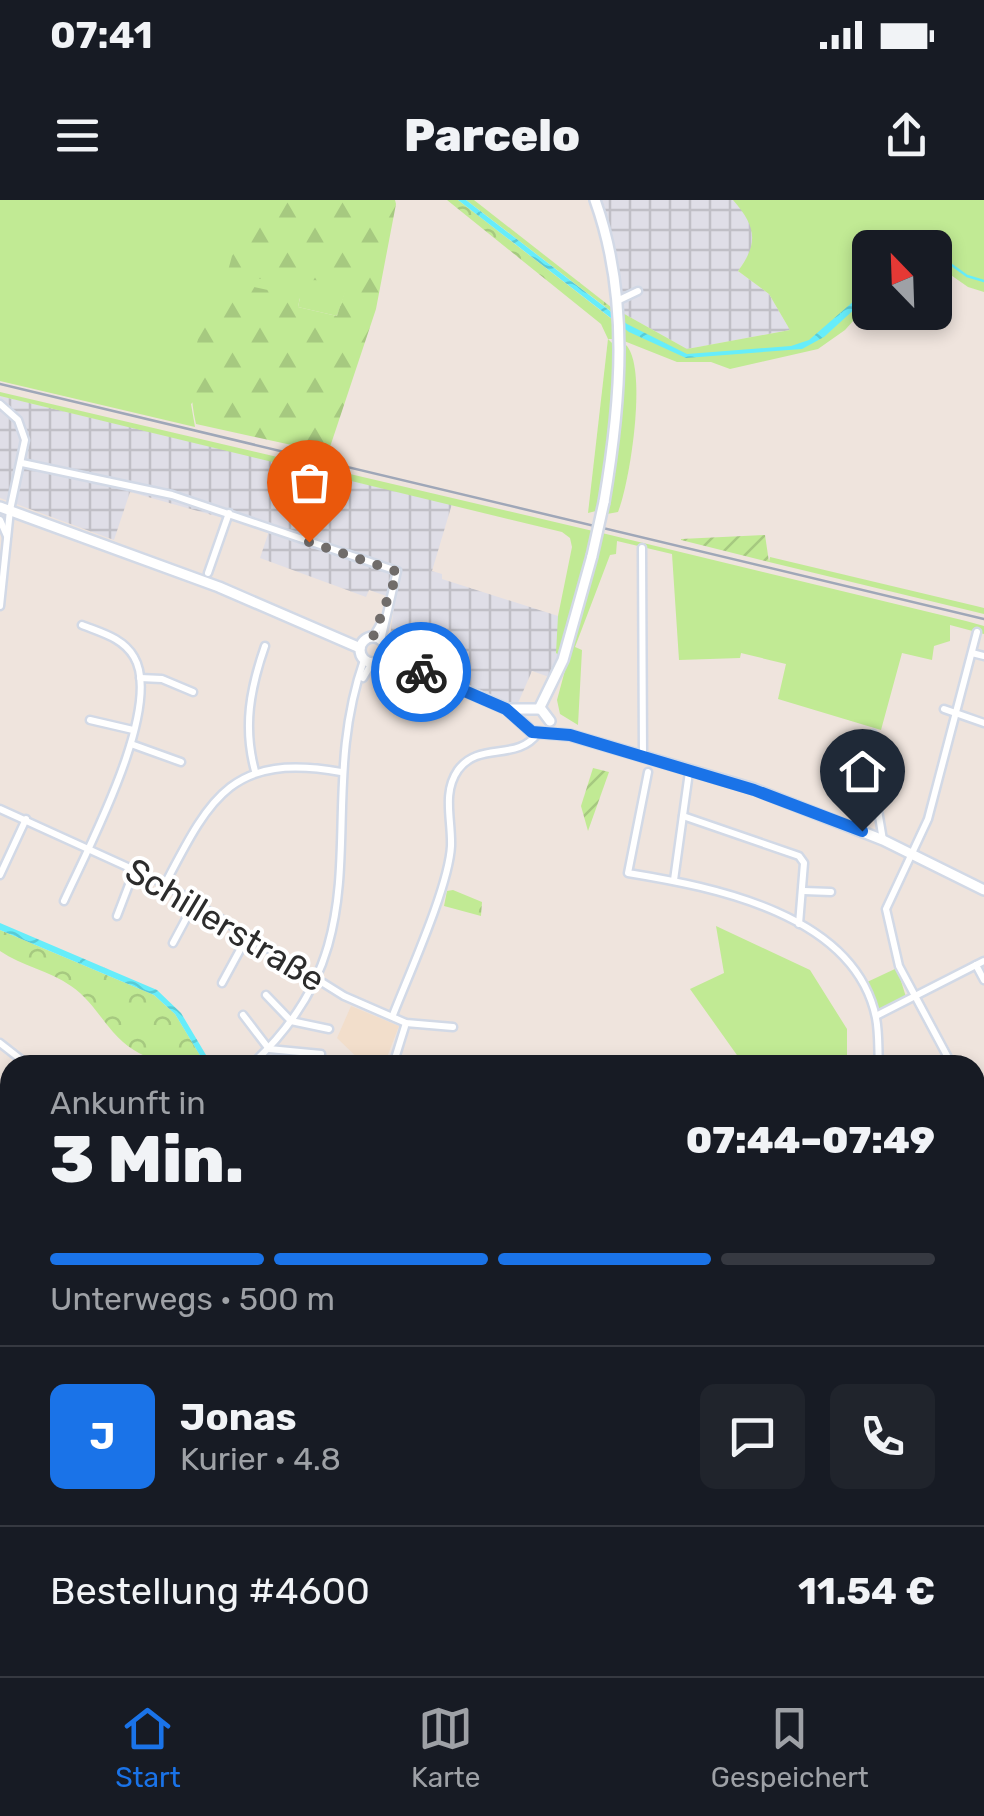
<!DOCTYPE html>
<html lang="de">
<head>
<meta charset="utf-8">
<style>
	body { margin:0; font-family:Rubik,sans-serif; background:#20242c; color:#f1f3f6; height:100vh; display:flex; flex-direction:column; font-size:38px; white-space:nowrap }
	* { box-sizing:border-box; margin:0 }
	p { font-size:32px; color:#9ea1a6 }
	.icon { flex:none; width:55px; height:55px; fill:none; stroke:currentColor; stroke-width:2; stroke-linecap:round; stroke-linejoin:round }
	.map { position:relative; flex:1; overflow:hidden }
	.side { position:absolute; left:0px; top:855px; width:985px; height:622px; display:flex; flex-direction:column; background:#171b24; border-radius:30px 30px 0 0; box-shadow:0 5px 15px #0003 }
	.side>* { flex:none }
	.needle { width:65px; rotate:337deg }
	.controls { position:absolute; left:852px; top:30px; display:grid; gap:20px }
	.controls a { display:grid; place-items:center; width:100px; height:100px; border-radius:15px; background:#171b24; box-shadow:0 5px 15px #0003; font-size:50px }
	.pin { position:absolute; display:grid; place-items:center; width:85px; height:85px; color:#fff; margin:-102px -42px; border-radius:50% 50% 50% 0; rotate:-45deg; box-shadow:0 0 10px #0007 }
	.pin .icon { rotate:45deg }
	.courier { position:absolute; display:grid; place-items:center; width:100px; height:100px; margin:-50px; border:8px solid #1a73e8; border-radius:50%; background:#fff; color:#222; box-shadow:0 2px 12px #0007 }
	.headline em { font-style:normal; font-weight:800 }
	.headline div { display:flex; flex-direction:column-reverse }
	.headline { display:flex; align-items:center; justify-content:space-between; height:170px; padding:0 50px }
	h1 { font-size:65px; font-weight:800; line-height:75px }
	.bar { display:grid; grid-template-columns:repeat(4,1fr); gap:15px 10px; align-content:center; height:120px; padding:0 50px }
	.bar i { height:12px; border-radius:8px; background:#363941 }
	.bar .on { background:#1a73e8 }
	.bar p { grid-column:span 4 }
	.line { display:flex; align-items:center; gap:25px; padding:0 50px; border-top:2px solid #363941 }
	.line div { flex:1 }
	.round { display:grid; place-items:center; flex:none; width:105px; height:105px; border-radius:15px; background:#20242c }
	.status { display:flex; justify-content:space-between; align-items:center; height:70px; padding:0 50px; background:#171b24; direction:ltr }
	.status svg { height:28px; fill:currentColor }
	header { display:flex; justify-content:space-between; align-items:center; height:130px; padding:0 50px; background:#171b24; font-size:45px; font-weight:800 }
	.menu { display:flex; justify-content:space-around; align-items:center; height:140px; border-top:2px solid #363941; background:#171b24; font-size:28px; color:#9ea1a6 }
	.menu a { display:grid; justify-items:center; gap:5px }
	.menu .on { color:#1a73e8 }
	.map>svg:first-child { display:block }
</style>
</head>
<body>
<div class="status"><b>07:41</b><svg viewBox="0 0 49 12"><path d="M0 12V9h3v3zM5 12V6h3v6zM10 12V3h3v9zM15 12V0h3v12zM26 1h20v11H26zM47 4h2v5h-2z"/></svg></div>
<header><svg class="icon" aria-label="menu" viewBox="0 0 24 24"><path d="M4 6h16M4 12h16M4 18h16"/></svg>Parcelo<svg class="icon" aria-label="share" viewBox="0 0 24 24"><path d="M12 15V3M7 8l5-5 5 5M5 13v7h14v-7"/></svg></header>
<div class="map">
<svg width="984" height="1476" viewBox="0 0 984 1476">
	<defs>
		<pattern id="industrial-grid" width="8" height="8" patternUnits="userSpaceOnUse" patternTransform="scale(2.5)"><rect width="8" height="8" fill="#dfdee7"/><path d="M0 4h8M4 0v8" fill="none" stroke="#c0bfc6"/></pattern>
		<pattern id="forest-firs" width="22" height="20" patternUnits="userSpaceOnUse" patternTransform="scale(2.5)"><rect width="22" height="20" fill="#c1ea94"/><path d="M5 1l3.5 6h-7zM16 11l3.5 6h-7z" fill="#a6c980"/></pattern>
		<pattern id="park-crowns" width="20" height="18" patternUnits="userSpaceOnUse" patternTransform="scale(2.5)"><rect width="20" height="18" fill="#c1ea94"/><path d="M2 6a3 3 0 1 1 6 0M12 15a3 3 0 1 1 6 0" fill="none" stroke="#a6c980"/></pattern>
		<pattern id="garden-furrows" width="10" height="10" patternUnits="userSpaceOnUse" patternTransform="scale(2.5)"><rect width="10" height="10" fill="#c1ea94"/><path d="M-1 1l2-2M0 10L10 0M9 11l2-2" fill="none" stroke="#a6c980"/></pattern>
		<pattern id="water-waves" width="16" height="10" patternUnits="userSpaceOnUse" patternTransform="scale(2.5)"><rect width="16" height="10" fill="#66edfa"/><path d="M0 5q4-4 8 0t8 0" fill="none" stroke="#59cbd6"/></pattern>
	</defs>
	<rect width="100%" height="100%" fill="#efe4dd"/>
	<g fill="url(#industrial-grid)">
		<path d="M596 0H733L748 17 755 35 751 53 738 71 769 94 790 130 687 149 619 111Z"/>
		<path d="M0 196 452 304 432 371 442 374V379L558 416 560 456 552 478 532 471 518 503 513 504 417 463 397 449 390 437 395 399 369 390 366 397 260 358 269 331 130 292 114 340 0 298Z"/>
	</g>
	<path fill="#f2decb" d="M351 806 399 826 384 865H365L337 838Z"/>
	<g fill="#c1ea94">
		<path d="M0 0H273L349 81 337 116 298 107 300 98 191 204 195 227 0 181Z"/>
		<path d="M733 0H984V92L968 87 935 64V48H870V102L845 130 818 149 730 169 711 162H677L619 139V111L687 149 790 130 769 94 738 71C759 43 756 26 733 0Z"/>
		<path d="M608 139 616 147 609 240 596 311 588 313Z"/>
		<path d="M626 145C648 168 630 282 618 312L607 314Z"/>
		<path d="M0 192 593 331 560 456 556 453 558 416 572 347 570 338 562 332 0 196Z"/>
		<path d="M602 333 966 421 984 426V434L950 425V441L934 446 932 460 902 453 881 530 778 499 786 464 741 453 740 458 679 460 672 354 617 341 616 354 610 355 575 447 582 450 578 525 560 514 557 500Z"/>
		<path d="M770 357 976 406 984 408V414L769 362Z"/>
		<path d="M716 726 810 770 847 829V865H744L690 789 724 773Z"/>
		<path d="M897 768 906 797 883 809 877 808 865 783Z"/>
		<path d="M206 1468H289L288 1476H209Z"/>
		<path d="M506 1468H876L874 1476H474Z"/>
	</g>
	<path fill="url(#forest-firs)" d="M273 0H395L396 4 376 109 328 253 196 224C185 178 197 143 208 98L254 87 300 97 298 107 337 116 348 81 226 78 232 56Z"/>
	<g fill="url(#park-crowns)">
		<path d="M447 0H458L617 123 619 139H608L601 124Z"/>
		<path d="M466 0H474L616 111 617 116Z"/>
		<path d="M453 690 482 702 481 716 444 706 447 691Z"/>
		<path d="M0 730 154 795 175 814 206 865C170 865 139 862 113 832 99 816 90 799 71 786 50 771 22 766 0 751Z"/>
	</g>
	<g fill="url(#garden-furrows)">
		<path d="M765 335 769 362 681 340V339Z"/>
		<path d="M593 568 609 572 588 631 581 606Z"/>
	</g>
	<path fill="#daf28f" d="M15 1468H91L88 1476H12Z"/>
	<g fill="url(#water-waves)">
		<path d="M458 0H466L627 124 687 154 791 146 809 140 870 87V95L824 137 802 149 686 158 629 132Z"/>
		<path d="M0 723 157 790 181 813 212 865 204 862 175 814 154 795 0 730Z"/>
		<path d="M975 1461 984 1464V1476H874L876 1468H975Z"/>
	</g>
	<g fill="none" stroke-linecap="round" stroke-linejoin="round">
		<g stroke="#66edfa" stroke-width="2.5">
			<path d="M935 53 967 76 984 81"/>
			<path d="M975 1246 984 1251"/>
			<path d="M975 1344H984"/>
		</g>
		<g stroke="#d2d9e6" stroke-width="11">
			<g id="street">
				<path d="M617 101 638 91"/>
				<path d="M0 204 18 220 25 240 10 310 0 406"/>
				<path d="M22 263 172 295 397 371 381 440"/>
				<path d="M0 320 7 336"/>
				<path d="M642 348 643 558"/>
				<path d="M208 373 229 313"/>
				<path d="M373 437 383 420"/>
				<path d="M972 453 984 456"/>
				<path d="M140 478 162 479 193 492"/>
				<path d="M363 478 372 463"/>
				<path d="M944 509 984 523"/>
				<path d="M90 520 133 530"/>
				<path d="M873 534 867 545 883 640"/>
				<path d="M131 544 181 562"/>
				<path d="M255 571C243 527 250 489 265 446"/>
				<path d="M648 572 628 673C714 687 855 714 876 818 879 833 878 850 879 865"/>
				<path d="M0 609 165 684 344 796 406 823 453 827"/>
				<path d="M683 616 799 656 804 663 799 724"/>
				<path d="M0 675 26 619"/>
				<path d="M674 680 689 572"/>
				<path d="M165 684C211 596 232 553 341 572"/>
				<path d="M804 691 831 692"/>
				<path d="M64 701C86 652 164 507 134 457 123 438 102 433 82 425"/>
				<path d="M117 716 135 669"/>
				<path d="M173 743 195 702"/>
				<path d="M976 765 984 780"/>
				<path d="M222 783 247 737"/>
				<path d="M266 795 291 821 329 829"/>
				<path d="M243 815 269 849 321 854"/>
				<path d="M393 815C409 774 449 686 451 646 452 620 442 593 458 570 479 541 517 562 538 533"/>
				<path d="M876 816 984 761"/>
				<path d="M0 843 28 865"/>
				<path d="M251 865C390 738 311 612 364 460"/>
				<path d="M393 865 406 823"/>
				<path d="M952 865 899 766 886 709 928 619 977 432"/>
				<path d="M975 911 984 925"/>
				<path d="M0 939 10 942"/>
				<path d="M0 970 10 973"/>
				<path d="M0 999 10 1002"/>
				<path d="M0 1036 10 1007"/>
				<path d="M0 1050 10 1042"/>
				<path d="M0 1151 10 1145"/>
			</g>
		</g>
		<g stroke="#d2d9e6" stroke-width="14">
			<g id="secondary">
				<path d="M595 0C630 97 621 202 604 302"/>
				<path d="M0 307 219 387 360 448"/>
				<circle cx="373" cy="450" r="13"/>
				<path d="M385 450 407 465 507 509 532 532 570 535 754 589 883 640 984 690"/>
				<path d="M509 509H541L550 521"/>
				<path d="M539 509 563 460 592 356"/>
			</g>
		</g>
		<use href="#street" stroke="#fff" stroke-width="6"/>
		<use href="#secondary" stroke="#fff" stroke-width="9"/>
		<path stroke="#9fa7b8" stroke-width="2.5" d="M0 184 984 419"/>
		<g stroke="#d2d9e6" stroke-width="14" stroke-linecap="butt">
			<path id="secondary-bridge" d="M592 356 604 302"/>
		</g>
		<use href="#secondary-bridge" stroke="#fff" stroke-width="9"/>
	</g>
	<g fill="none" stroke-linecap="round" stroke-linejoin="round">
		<path stroke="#706c6a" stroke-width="10" stroke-dasharray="0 18" d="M309 342 398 372 373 437 384 445 383 457 421 472"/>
		<path stroke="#1a73e8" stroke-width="12" d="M421 472 506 509 532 532 570 535 754 590 862 631"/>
	</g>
	<g text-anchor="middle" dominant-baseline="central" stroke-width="8" stroke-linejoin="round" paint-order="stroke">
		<g font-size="35" fill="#2c2c2c" stroke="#fff">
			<text transform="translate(225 725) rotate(31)">Schillerstraße</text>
		</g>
	</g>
</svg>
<div class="controls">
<a><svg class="needle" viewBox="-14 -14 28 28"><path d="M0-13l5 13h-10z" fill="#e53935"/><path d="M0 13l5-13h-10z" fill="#9ea1a6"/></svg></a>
</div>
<div class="pin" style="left:309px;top:342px;background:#ea580c"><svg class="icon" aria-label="bag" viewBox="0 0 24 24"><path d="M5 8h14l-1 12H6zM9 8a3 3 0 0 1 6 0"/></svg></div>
<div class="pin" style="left:862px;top:631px;background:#1f2937"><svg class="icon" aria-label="home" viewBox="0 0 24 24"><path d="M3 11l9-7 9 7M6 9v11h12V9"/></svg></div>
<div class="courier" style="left:421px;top:472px"><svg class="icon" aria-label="bike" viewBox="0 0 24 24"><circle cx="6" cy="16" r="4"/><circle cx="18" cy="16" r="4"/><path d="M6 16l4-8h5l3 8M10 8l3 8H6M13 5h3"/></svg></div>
<section class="side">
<div class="headline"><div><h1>3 Min.</h1><p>Ankunft in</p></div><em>07:44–07:49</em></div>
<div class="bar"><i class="on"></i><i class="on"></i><i class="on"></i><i></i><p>Unterwegs · 500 m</p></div>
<div class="line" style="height:180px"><b class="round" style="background:#1a73e8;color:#fff">J</b><div><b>Jonas</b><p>Kurier · 4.8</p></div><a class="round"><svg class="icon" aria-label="chat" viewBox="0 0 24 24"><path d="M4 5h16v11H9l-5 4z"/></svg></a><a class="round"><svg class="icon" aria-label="phone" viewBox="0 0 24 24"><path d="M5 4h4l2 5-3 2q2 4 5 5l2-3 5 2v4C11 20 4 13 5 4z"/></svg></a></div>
<div class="line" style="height:130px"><div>Bestellung #4600</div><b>11.54 €</b></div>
</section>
</div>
<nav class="menu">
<a class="on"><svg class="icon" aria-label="home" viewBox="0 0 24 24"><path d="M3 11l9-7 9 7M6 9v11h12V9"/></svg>Start</a>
<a><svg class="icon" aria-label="map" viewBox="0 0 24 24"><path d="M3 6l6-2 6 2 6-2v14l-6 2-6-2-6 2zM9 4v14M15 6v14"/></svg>Karte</a>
<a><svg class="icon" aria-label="saved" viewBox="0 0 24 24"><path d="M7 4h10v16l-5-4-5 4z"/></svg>Gespeichert</a>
</nav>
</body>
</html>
